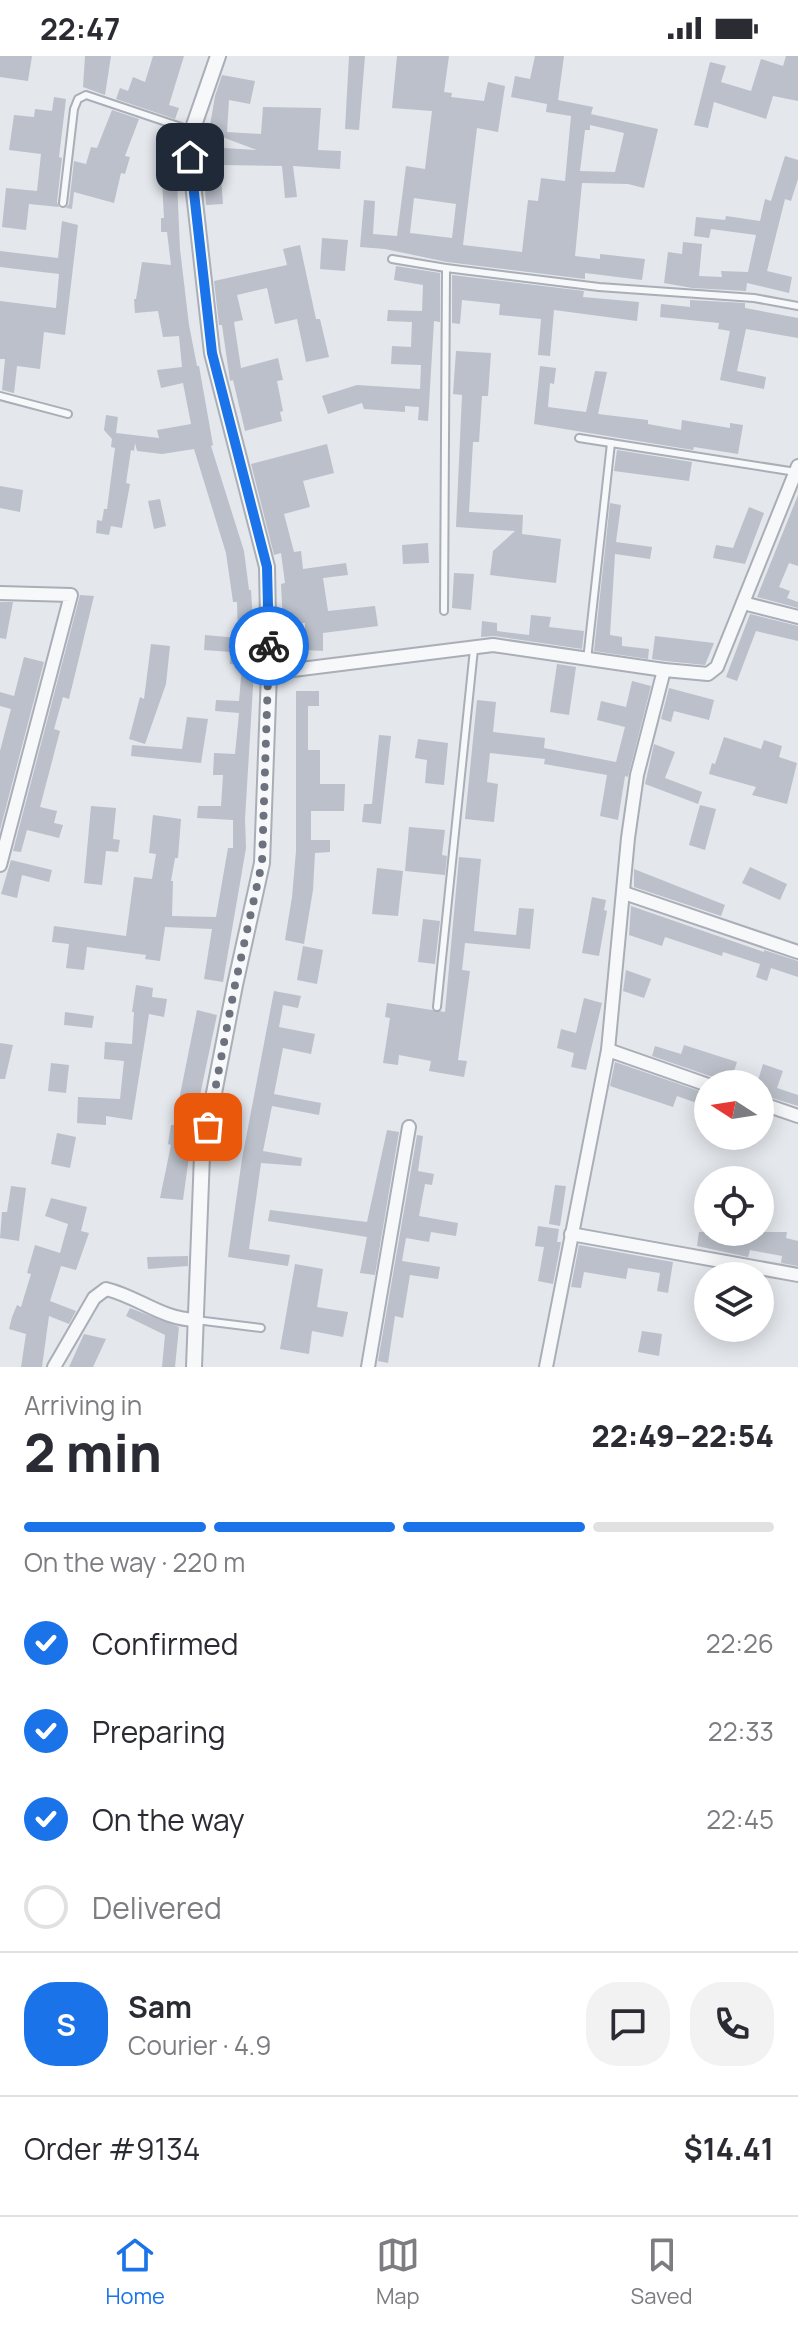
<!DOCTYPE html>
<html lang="en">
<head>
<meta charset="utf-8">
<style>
	body { margin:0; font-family:Manrope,sans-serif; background:#f2f2f3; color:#2b2b33; height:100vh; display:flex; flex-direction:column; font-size:30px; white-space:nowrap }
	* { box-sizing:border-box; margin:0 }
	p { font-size:26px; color:#7c7c81 }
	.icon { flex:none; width:44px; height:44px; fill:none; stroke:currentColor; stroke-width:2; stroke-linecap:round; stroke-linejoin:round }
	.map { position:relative; height:1311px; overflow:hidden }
	.side { display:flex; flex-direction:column; background:#fff; flex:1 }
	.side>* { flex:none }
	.needle { width:52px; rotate:282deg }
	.tools { position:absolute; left:694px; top:1014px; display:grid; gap:16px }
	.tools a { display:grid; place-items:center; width:80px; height:80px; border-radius:50%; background:#fff; box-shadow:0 4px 20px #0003; font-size:40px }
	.pin { position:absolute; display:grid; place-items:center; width:68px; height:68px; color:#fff; margin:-34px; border-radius:16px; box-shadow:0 4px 12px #0006 }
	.courier { position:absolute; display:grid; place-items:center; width:80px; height:80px; margin:-40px; border:6px solid #1a73e8; border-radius:50%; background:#fff; color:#222; box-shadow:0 2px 10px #0007 }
	.overview em { font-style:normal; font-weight:800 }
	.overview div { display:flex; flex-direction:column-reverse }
	.overview { display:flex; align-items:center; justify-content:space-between; height:136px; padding:0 24px }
	h1 { font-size:52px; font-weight:800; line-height:60px }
	.bar { display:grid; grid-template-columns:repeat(4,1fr); gap:12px 8px; align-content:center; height:96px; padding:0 24px }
	.bar i { height:10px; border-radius:6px; background:#e1e1e2 }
	.bar .active { background:#1a73e8 }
	.bar p { grid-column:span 4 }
	.line { display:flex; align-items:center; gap:20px; padding:0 24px; border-top:2px solid #e1e1e2 }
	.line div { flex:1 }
	.round { display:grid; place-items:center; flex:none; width:84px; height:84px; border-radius:32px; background:#f2f2f3 }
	ol { padding:0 24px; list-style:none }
	li { display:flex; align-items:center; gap:24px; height:88px }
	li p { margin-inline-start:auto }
	li .icon { padding:8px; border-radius:50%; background:#1a73e8; color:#fff; stroke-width:4 }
	li:last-child { color:#7c7c81 }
	li i { width:44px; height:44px; border:4px solid #e1e1e2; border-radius:50% }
	.status { display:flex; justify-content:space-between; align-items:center; height:56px; padding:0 40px; background:#fff; direction:ltr }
	.status svg { height:22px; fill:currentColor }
	.tabs { display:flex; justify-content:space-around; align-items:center; height:112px; border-top:2px solid #e1e1e2; background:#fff; font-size:22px; color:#7c7c81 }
	.tabs a { display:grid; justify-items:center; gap:4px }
	.tabs .active { color:#1a73e8 }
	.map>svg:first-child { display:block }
</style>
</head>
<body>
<div class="status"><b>22:47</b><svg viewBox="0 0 49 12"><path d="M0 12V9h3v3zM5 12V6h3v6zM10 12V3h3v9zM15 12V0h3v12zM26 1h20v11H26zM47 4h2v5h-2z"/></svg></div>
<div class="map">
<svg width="798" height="1311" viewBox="0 0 798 1311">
	<rect width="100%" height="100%" fill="#e4e7ec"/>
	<g fill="#bbc0ca" fill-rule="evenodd">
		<path d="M0 0H32L28 25 0 21Z"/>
		<path d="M85 0H111L105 39 83 31Z"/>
		<path d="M153 0H184L169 49 179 52 175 63 116 43 120 32 128 35 133 21 145 26Z"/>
		<path d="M349 0H365L359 74 345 73Z"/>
		<path d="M397 0H449L444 36 452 37 451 41 484 45 488 26 505 30 498 76 477 72 463 189 522 196 528 144 538 145 541 122 565 125 571 60 546 56 547 48 511 41 515 20 530 23 535 0H564L558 44 593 51 591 58 658 73 644 132 628 128 582 127 575 200 600 203V198L645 203 642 224 585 217V223L447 206 385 193 360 191 364 144 375 145 373 178 397 180 406 110 425 113 432 55 392 52ZM590 69 624 77 615 116 580 115 585 74H590ZM414 142 456 148 452 182 410 177Z"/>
		<path d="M786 0H798V45L773 40 766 63 714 46 708 72 694 69 710 6 726 10 721 26 751 35 761 3 783 10Z"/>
		<path d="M222 19 255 25 250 48 229 44 227 76 261 78 263 51 321 52 318 94 341 95 340 113 293 110 297 141 285 142 282 110 220 109 223 148 206 149 203 97H208V91L257 94 209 76 215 40Z"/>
		<path d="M54 41 66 43 59 101 62 102 57 146 59 151 29 148 26 174 2 171 6 132 37 135 41 98 9 94 14 59 34 61 35 53 52 55Z"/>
		<path d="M112 54 139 63 125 100 130 101 125 118 121 117 114 147 74 136 72 153 66 152 69 148 74 105 86 108 91 91 97 92Z"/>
		<path d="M785 100 798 104V123L791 145 785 143 767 215 792 221 789 237 747 227 746 235 692 232 664 227 668 196 682 198 683 186 702 188 699 220 722 221 721 215 748 216 756 179 711 173 709 182 694 180 696 161 725 164 726 160 760 165 765 143 771 145Z"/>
		<path d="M162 124 177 126 180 193 189 269 197 310H199L213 389 211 390 244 495 249 534H251L255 598 245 763 246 792 223 926 204 923 212 873 165 871 160 905 145 903 146 899 87 891 84 914 66 912 69 888 52 886 54 870 126 880 134 821 152 823 156 798 149 797 153 759 181 763 178 802H175L171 825H173L172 860 216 861 228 792H233V764L197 762 198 750H221L223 719H213L214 697 235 698 239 657 215 655 216 644 239 645 242 609 230 608 231 596 204 594 205 579 238 582 237 546H233L226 497 194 393 162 398 137 395 135 387 134 395 131 394 126 427 130 428 122 472 111 470 109 479 96 477 97 464 102 465 104 453H107L115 392 111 391 112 383 104 374 106 359 118 361 116 377 159 382 157 374 191 368 183 327 161 332 157 314 182 311 179 280 163 281 158 255 135 257 134 243H136L142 206 171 209 167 176H161V162H164Z"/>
		<path d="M62 165 78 169 65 279 44 276 40 313 17 310 14 337 2 334 5 303H0V245L56 252 59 218 0 211V195L58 202Z"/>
		<path d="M322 182 348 184 345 215 320 213Z"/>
		<path d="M300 189 316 263H320L329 301 306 306 297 263 275 268 267 232 237 239 243 264 234 266 241 312 278 302 283 324 277 325 283 355 280 356 282 365 245 375 233 324 230 325 222 269H219L214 225 287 209 283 193Z"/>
		<path d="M396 210 440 217V266L434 265 428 365 418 364 419 351 405 350V356L364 353 362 347 328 358 322 340 357 329 420 333 421 309 391 308 392 290 411 291 412 266 387 265 388 254 422 255 423 229 394 224Z"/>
		<path d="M452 219 584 235 583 241 639 246 637 265 554 254 550 300 538 299 541 263 499 259 500 248 462 244 460 268 452 267Z"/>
		<path d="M690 244 745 247V252L798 262V282L746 273 737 315 766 321 764 333 720 324 730 275 718 273 719 267 660 261 661 248 690 251Z"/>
		<path d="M456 295 491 297 488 340H482L479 386H473L469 456 523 459 522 478 561 483 556 527 490 519 493 495 515 475 456 471 462 339 453 338Z"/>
		<path d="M540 310 556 312 554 328 550 327 548 351 586 356 595 315 607 316 598 358 648 364V368L681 374 682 364 730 372V367L743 369 738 398 694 391 693 394 534 368Z"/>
		<path d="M327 388 334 417 303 425 310 451 284 458 294 496 301 495 303 513 346 507 348 519 323 522 328 555 375 550 378 570 323 577V595L305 594V567H283L281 528 285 527 281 497 274 499 251 408Z"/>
		<path d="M617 394 692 406 689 425 614 415Z"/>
		<path d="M0 430 23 434 20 456 0 452Z"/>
		<path d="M798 439V510L789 507 779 531 790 535 787 542 798 546V552L757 541Z"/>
		<path d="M160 443 166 470 154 473 148 445Z"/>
		<path d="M610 447 621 449 616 486 652 491 650 503 615 498 610 579 622 581V590L649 593 648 603 594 595Z"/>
		<path d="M749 451 764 457 745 508 713 502 716 489 733 492Z"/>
		<path d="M428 487 429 507 403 508 402 489Z"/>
		<path d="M454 517 474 518 471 554 452 552Z"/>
		<path d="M80 539 94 540 69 643 63 641 54 673 60 675 40 751 57 755 54 767 63 769 59 782 27 774 21 796 13 795Z"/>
		<path d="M0 546H13L6 583 0 582Z"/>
		<path d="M750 558 798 570V585L756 575 737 625 726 621Z"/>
		<path d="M531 559 551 561 549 571 584 575 582 593 494 580 481 581 482 565 497 567V575L529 579Z"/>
		<path d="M655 580 714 587 705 609 665 605 652 603Z"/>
		<path d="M151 588 170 590 166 628 145 688 129 683 140 641 144 643Z"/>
		<path d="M24 601 44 606 0 774V695L11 653 0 650V636L14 640Z"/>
		<path d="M557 608 576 611 569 659 550 656Z"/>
		<path d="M632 625 651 630 628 721 625 720 618 764 600 760 607 719 544 708 545 703 490 697 487 726 498 728 494 766 465 763 477 644 496 646 493 676 545 682 544 692 616 706 625 671 597 664 601 645 626 651Z"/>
		<path d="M669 632 714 644 709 664 674 655 671 666 661 663Z"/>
		<path d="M296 635H319V650H308V694H320V728H345L344 755H311V784H330V796L315 797 313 834 304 888 285 884 292 841 296 795Z"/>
		<path d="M187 661 208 663 201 707 131 700 132 689 182 693Z"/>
		<path d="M379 679 391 680 381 768 362 766 364 748H372Z"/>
		<path d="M724 681 761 693 764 684 782 690 779 701 797 707 787 748 752 739 756 731 709 718 712 707 715 708Z"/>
		<path d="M418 683 448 687 444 729 425 727 427 704 415 702Z"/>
		<path d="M654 688 675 696 665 722 702 736 698 748 645 728Z"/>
		<path d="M700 749 716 753 705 794 689 789Z"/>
		<path d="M91 750 116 752 113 783 120 784 118 796 106 795 102 829 84 827Z"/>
		<path d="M409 771 445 774 442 799 447 800 445 819 405 815Z"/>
		<path d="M459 801 481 803 474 875 516 879 519 852 534 853 530 893 465 887 462 914 470 915 458 1004 467 1005 464 1021 429 1015 431 1005 399 999 398 1009 383 1007 390 962 385 961 387 947 445 956Z"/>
		<path d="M11 804 52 814 49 826 22 819 17 842 1 838Z"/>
		<path d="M750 811 787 828 780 844 742 827Z"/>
		<path d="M377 812 403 815 398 860 372 858Z"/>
		<path d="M634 813 725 849 721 860 634 831Z"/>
		<path d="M592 841 606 844 604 854 607 855 599 900 582 897Z"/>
		<path d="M631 850 764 896V894L798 905V921L771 912 767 925 756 921 760 908 723 896 722 900 665 881 662 890 629 879Z"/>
		<path d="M423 863 440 865 435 908 418 906Z"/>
		<path d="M303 890 323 894 317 928 297 924Z"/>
		<path d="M626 914 651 923 644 942 623 935Z"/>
		<path d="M136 929 153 932 152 941 167 943 164 961 149 958 132 1064 106 1060V1069L77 1067 78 1041 120 1043 124 1005 104 1003 105 986 132 988 134 956H132Z"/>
		<path d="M274 935 301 940 298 952 283 949 279 971 315 978 311 998 283 992 274 1038 321 1047 319 1059 272 1050 263 1095 302 1102 301 1110 261 1107 249 1193 290 1199 288 1210 228 1201 242 1103Z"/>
		<path d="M584 942 602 947 586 1014 571 1011 574 997 557 992 561 973 576 977Z"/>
		<path d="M197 954 217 959 193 1072 183 1144 160 1142 171 1089 168 1088 171 1069H174Z"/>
		<path d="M65 956 94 960 92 972 64 969Z"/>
		<path d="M0 987 13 989 5 1023H0Z"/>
		<path d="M684 989 737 1006 730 1027 652 1000 655 990 681 998Z"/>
		<path d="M615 1006 708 1038V1051L677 1040 673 1051 610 1030Z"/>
		<path d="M51 1007 69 1009 66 1037 48 1035Z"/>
		<path d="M763 1008 783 1015 777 1032 798 1039V1050L760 1038V1028H757Z"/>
		<path d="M387 1074 399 1076 375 1219 360 1217 367 1181 268 1165 270 1154 367 1166Z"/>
		<path d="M57 1077 76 1081 70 1112 51 1108Z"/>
		<path d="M417 1079 423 1080 418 1115 434 1118 432 1129 425 1128 419 1160 458 1167 456 1180 431 1176 429 1186 406 1182 402 1205 440 1211 438 1223 410 1219 403 1262 395 1260 388 1307 378 1305Z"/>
		<path d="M555 1129 566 1130 560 1170 549 1168Z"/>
		<path d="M11 1130 26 1132 19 1185 0 1182 2 1156H7Z"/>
		<path d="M51 1142 87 1151 81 1175 89 1177 76 1214 61 1210 50 1245 76 1255 69 1268 49 1260 42 1311H21L26 1278 9 1273 12 1261 17 1249 21 1251 31 1218 27 1217 35 1189 60 1197 68 1168 45 1160Z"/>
		<path d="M538 1170 559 1173 557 1186H561L553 1228 538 1225 544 1191 535 1190Z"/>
		<path d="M699 1176H787L786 1182 798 1185V1210L781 1207 782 1200 750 1194 748 1201 697 1190Z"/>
		<path d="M579 1189 673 1206 668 1237 657 1235 660 1217 628 1212 626 1223 584 1216 581 1232 571 1231Z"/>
		<path d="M188 1200V1210L148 1213 147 1201Z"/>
		<path d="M295 1208 323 1213 317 1251 348 1256 343 1281 312 1275 309 1298 280 1293Z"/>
		<path d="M130 1252 179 1271 175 1311H162L165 1279 126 1260Z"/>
		<path d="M642 1275 662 1278 659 1300 638 1296Z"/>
		<path d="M84 1278 106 1283 93 1311H69Z"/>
	</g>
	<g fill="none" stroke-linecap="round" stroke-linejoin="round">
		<g stroke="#a9aeb7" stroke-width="10">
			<g id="service">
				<path d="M63 147 74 53 78 43 86 39 190 74"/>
				<path d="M392 203 446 212"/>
				<path d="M0 340 68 358"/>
				<path d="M579 382 796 416"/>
				<path d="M444 555 446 212 599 231 754 242 798 250"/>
				<path d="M587 604 611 387"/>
				<path d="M437 951 474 593"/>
				<path d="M196 1264 261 1272"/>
			</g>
		</g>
		<g stroke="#a9aeb7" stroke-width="16">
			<g id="minor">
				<path d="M0 537 71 539 0 809"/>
				<path d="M743 547 798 561"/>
				<path d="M269 617 493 589 664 614"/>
				<path d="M624 837 798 896"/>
				<path d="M608 994 708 1029"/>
				<path d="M760 1047 798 1060"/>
				<path d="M571 1178 798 1219"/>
				<path d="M54 1311 94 1242 106 1233C139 1241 161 1263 196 1264"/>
				<path d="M368 1311 409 1071"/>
				<path d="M546 1311 608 994 628 782 637 719 664 614 708 618 717 611 798 410"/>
			</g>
		</g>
		<g stroke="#a9aeb7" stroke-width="18">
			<path id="tertiary" d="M194 1311 202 1099 235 929 262 807 269 617 267 511 212 297 190 101 192 75 218 0"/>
		</g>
		<use href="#service" stroke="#f7f8fa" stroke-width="6"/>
		<use href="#minor" stroke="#f7f8fa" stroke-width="12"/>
		<use href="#tertiary" stroke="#f7f8fa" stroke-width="14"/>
	</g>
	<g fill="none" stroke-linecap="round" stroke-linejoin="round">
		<path stroke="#6c737f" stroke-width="8" stroke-dasharray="0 14.4" d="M208 1071 235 929 262 807 269 590"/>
		<path stroke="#1a73e8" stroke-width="10" d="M190 101 212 297 267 511 269 590"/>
	</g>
</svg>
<div class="tools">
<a><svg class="needle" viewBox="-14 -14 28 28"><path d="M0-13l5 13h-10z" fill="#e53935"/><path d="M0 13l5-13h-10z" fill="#7c7c81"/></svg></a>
<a><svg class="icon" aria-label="locate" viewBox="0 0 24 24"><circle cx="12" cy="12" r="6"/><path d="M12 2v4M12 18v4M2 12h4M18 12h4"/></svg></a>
<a><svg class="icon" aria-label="layers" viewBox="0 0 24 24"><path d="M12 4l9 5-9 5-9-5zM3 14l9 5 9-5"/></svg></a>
</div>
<div class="pin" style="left:208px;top:1071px;background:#ea580c"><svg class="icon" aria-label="bag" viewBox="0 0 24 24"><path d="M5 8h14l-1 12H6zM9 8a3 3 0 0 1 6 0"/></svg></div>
<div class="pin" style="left:190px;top:101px;background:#1f2937"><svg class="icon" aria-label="home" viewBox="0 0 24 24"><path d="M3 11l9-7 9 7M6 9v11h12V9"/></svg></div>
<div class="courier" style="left:269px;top:590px"><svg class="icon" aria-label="bike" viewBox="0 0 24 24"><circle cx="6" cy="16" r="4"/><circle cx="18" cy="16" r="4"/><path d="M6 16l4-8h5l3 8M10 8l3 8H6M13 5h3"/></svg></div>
</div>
<section class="side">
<div class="overview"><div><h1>2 min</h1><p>Arriving in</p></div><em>22:49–22:54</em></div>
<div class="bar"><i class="active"></i><i class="active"></i><i class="active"></i><i></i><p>On the way · 220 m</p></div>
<ol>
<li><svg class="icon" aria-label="check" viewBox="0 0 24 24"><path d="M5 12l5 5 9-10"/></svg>Confirmed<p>22:26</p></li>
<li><svg class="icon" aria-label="check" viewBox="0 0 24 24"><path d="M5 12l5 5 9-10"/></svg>Preparing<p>22:33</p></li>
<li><svg class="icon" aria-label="check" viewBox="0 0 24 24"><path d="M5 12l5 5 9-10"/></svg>On the way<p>22:45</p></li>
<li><i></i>Delivered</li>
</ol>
<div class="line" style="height:144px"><b class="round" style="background:#1a73e8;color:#fff">S</b><div><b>Sam</b><p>Courier · 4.9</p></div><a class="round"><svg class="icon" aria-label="chat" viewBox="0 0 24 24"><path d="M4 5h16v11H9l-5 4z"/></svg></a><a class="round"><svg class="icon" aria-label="phone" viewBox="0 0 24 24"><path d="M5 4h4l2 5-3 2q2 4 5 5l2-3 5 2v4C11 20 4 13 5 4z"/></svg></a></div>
<div class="line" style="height:104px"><div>Order #9134</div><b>$14.41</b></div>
</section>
<nav class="tabs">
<a class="active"><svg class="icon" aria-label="home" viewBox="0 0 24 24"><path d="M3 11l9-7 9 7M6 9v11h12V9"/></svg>Home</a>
<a><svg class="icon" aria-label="map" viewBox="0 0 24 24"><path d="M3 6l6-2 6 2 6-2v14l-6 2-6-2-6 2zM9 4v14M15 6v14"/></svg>Map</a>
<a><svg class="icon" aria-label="saved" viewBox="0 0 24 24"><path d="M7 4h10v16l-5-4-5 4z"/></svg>Saved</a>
</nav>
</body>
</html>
